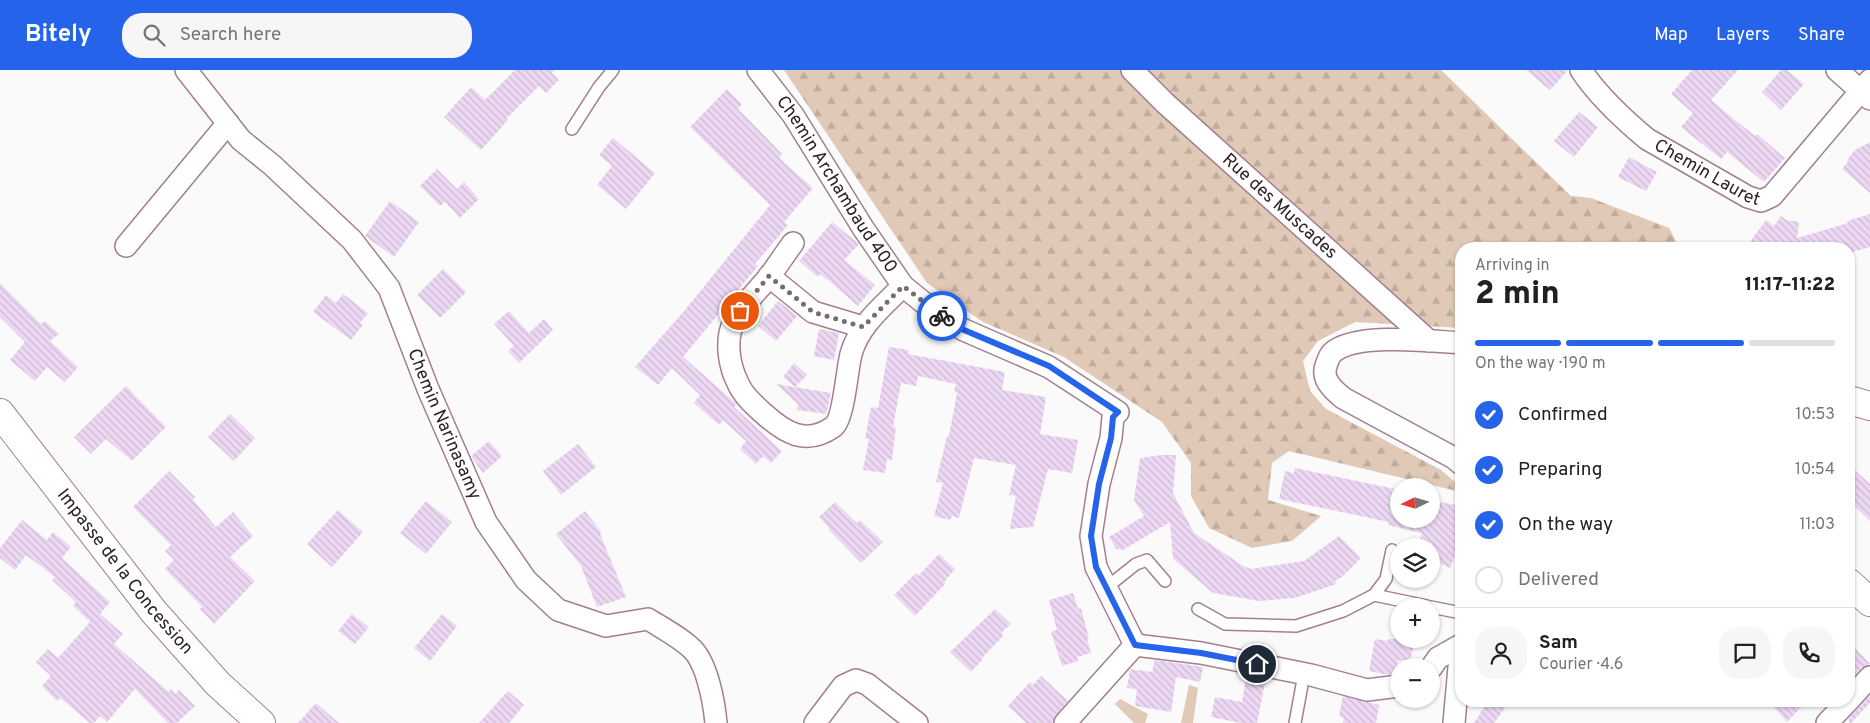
<!DOCTYPE html>
<html lang="en">
<head>
<meta charset="utf-8">
<style>
	body { margin:0; font-family:Overpass,sans-serif; background:#f6f6f6; color:#202124; height:100vh; display:flex; flex-direction:column; font-size:19px; white-space:nowrap }
	* { box-sizing:border-box; margin:0 }
	p { font-size:16px; color:#757577 }
	.icon { flex:none; width:28px; height:28px; fill:none; stroke:currentColor; stroke-width:2; stroke-linecap:round; stroke-linejoin:round }
	.map { position:relative; flex:1; overflow:hidden }
	.sheet { position:absolute; left:1455px; top:172px; width:400px; height:465px; display:flex; flex-direction:column; background:#fff; border-radius:20px; box-shadow:0 1px 4px #0004 }
	.sheet>* { flex:none }
	.needle { width:32px; rotate:265deg }
	.controls { position:absolute; left:1390px; top:408px; display:grid; gap:10px }
	.controls a { display:grid; place-items:center; width:50px; height:50px; border-radius:50%; background:#fff; box-shadow:0 1px 4px #0004; font-size:25px }
	.pin { position:absolute; display:grid; place-items:center; width:42px; height:42px; color:#fff; margin:-21px; border:2px solid #fff; border-radius:50%; box-shadow:0 1px 5px #0007 }
	.courier { position:absolute; display:grid; place-items:center; width:50px; height:50px; margin:-25px; border:4px solid #2563eb; border-radius:50%; background:#fff; color:#222; box-shadow:0 1px 6px #0007 }
	.head em { font-style:normal; font-weight:800 }
	.head div { display:flex; flex-direction:column-reverse }
	.head { display:flex; align-items:center; justify-content:space-between; height:85px; padding:0 20px }
	h1 { font-size:32px; font-weight:800; line-height:38px }
	.bar { display:grid; grid-template-columns:repeat(4,1fr); gap:8px 5px; align-content:center; height:60px; padding:0 20px }
	.bar i { height:6px; border-radius:4px; background:#e0e0e0 }
	.bar .active { background:#2563eb }
	.bar p { grid-column:span 4 }
	.line { display:flex; align-items:center; gap:12px; padding:0 20px; border-top:1px solid #e0e0e0 }
	.line div { flex:1 }
	.round { display:grid; place-items:center; flex:none; width:52px; height:52px; border-radius:20px; background:#f6f6f6 }
	ol { padding:0 20px; list-style:none }
	li { display:flex; align-items:center; gap:15px; height:55px }
	li p { margin-inline-start:auto }
	li .icon { padding:5px; border-radius:50%; background:#2563eb; color:#fff; stroke-width:4 }
	li:last-child { color:#757577 }
	li i { width:28px; height:28px; border:2px solid #e0e0e0; border-radius:50% }
	header { display:flex; align-items:center; gap:30px; box-sizing:border-box; height:70px; padding:0 25px; background:#2563eb; color:#fff }
	header strong { font-size:24px }
	nav { display:flex; gap:28px; margin-inline-start:auto; font-size:18px }
	.search { width:350px; height:45px; background:#f6f6f6; display:flex; align-items:center; gap:12px; box-sizing:border-box; padding:0 18px; border-radius:20px; color:#757577; font-size:19px }
	.map>svg:first-child { display:block }
</style>
</head>
<body>
<header>
<strong>Bitely</strong>
<div class="search"><svg class="icon" aria-label="search" viewBox="0 0 24 24"><circle cx="10" cy="10" r="6"/><path d="M15 15l6 6"/></svg>Search here</div>
<nav><a>Map</a><a>Layers</a><a>Share</a></nav>
</header>
<div class="map">
<svg width="1870" height="653" viewBox="0 0 1870 653">
	<defs>
		<pattern id="forest-firs" width="22" height="20" patternUnits="userSpaceOnUse" patternTransform="scale(1.25)"><rect width="22" height="20" fill="#e0c9b7"/><path d="M5 1l3.5 6h-7zM16 11l3.5 6h-7z" fill="#c0ac9d"/></pattern>
		<pattern id="building-back-hatch" width="6" height="6" patternUnits="userSpaceOnUse" patternTransform="scale(1.25)"><rect width="6" height="6" fill="#edd8f4"/><path d="M-1 5l2 2M0 0l6 6M5-1l2 2" fill="none" stroke="#ccb9d1"/></pattern>
	</defs>
	<rect width="100%" height="100%" fill="#fafafa"/>
	<path fill="url(#forest-firs)" d="M784 0H1441L1571 126 1591 128 1669 158 1680 179H1461V258L1355 252 1318 271 1303 291 1310 321 1326 339 1441 400 1461 417V422L1289 381 1272 393 1268 430 1321 446 1292 471 1252 478 1209 458 1191 426V393L1162 352 1064 287 983 252 927 213Z"/>
	<g fill="#e0c9b7">
		<path d="M1189 615 1198 618 1193 653H1181Z"/>
		<path d="M1120 629 1148 644 1145 653H1134L1115 634Z"/>
	</g>
	<g fill="url(#building-back-hatch)">
		<path d="M515 0H555L552 3 559 10 546 23 539 16 506 49 508 50 481 80 444 47 471 17 485 30Z"/>
		<path d="M1526 0H1568L1550 20Z"/>
		<path d="M1692 0H1738L1711 30 1755 66 1757 64 1785 88 1764 112 1727 82 1721 89 1681 57 1693 43 1671 24Z"/>
		<path d="M1781 0H1787L1804 14 1781 40 1762 22Z"/>
		<path d="M727 19 742 34 738 39 782 84 779 88 813 118 784 152 788 155 755 194 758 196 683 287 737 334 734 337 782 381 771 393 763 386 756 394 740 379 746 371 723 350 719 355 694 333 700 325 672 298 658 315 635 297 685 240 770 135 690 57Z"/>
		<path d="M1579 42 1598 57 1574 87 1554 71Z"/>
		<path d="M613 68 655 103 626 139 597 115 612 96 599 85Z"/>
		<path d="M1870 72V123L1842 99 1848 92 1847 90 1855 80Z"/>
		<path d="M1629 87 1657 102 1646 121 1618 107Z"/>
		<path d="M437 99 457 119 464 112 479 129 460 148 445 132 440 136 420 116Z"/>
		<path d="M390 131 419 152 394 187 365 166Z"/>
		<path d="M1870 144V177L1849 183V179H1745L1766 150 1774 156 1781 146 1786 150 1799 152 1797 168 1848 153 1847 151Z"/>
		<path d="M832 152 859 174 844 190 875 215 858 236 828 210V208L827 210 820 204 818 207 799 191Z"/>
		<path d="M443 199 466 222 440 248 417 225Z"/>
		<path d="M0 213 41 254 45 251 59 264 50 271 78 297 65 312 47 297 35 311 10 290 25 272 0 247Z"/>
		<path d="M343 224 368 243 360 253 363 255 351 270 313 242 326 225 336 233Z"/>
		<path d="M778 231 797 246 776 271 758 256Z"/>
		<path d="M509 241 529 263 544 249 553 260 519 293 508 281 514 276 494 254Z"/>
		<path d="M819 259 839 263 834 290 814 286Z"/>
		<path d="M889 277 909 280 908 284 1005 302 1002 320 1046 327 1040 364 1078 370 1072 403 1048 399 1033 457 1010 459 1016 426 1009 425 1016 395 974 388 959 448 952 446 950 450 934 446 943 413 936 412 947 366H949L957 323 954 322 956 314 918 306 916 316 901 313 893 357H896L892 390 887 389 885 403 863 400 869 369H865L871 337 878 338Z"/>
		<path d="M794 293 807 305 795 317 783 307Z"/>
		<path d="M776 314 831 323 826 344 797 340 798 334Z"/>
		<path d="M126 316 166 357 132 391 106 369 91 384 74 367Z"/>
		<path d="M230 344 255 368 234 391 208 367Z"/>
		<path d="M489 371 502 386 483 403 471 386Z"/>
		<path d="M578 374 596 397 561 425 543 401Z"/>
		<path d="M1162 385H1176L1173 423 1194 463 1243 496 1251 499 1304 491 1339 466 1361 488 1342 507 1335 511 1336 514 1295 528 1259 531 1213 523 1173 489 1170 452 1123 480 1116 479 1109 467 1144 446 1134 430 1140 388Z"/>
		<path d="M1849 395 1870 414V451L1849 431Z"/>
		<path d="M1295 398 1395 419 1394 425 1399 426V449H1431V430L1461 436V470L1450 498 1431 489 1432 473 1420 470 1422 463 1388 455 1389 452 1279 429 1285 401 1294 403Z"/>
		<path d="M169 401 195 427 193 430 216 457 233 442 253 466 230 487 255 511 214 554 200 539 202 537 165 499 174 490 165 481 171 475 133 437Z"/>
		<path d="M426 431 452 452 426 484 400 463Z"/>
		<path d="M835 432 857 453 860 450 883 472 861 493 828 459 829 458 819 447Z"/>
		<path d="M338 440 363 462 332 497 307 474Z"/>
		<path d="M585 441 602 463 600 464 626 527 597 537 581 496 556 464Z"/>
		<path d="M22 450 47 470 53 462 71 477 62 488 110 532 100 544 123 564 114 574 169 622 171 619 175 624 179 620 195 636 177 653H168L135 619 107 652 100 646 94 653H90L60 628 57 631 42 616 51 606 36 592 48 579 58 588 90 552 73 536 76 532 52 510 55 507 26 485 15 500 0 488V478Z"/>
		<path d="M939 484 955 499 944 512 946 513 915 546 894 525 916 503 918 506Z"/>
		<path d="M1073 523 1078 539 1081 538 1089 569H1087L1091 583 1077 587 1078 591 1062 596 1051 562 1057 560 1049 530Z"/>
		<path d="M995 539 1011 554 1001 563 1004 565 982 588 983 589 971 602 950 582Z"/>
		<path d="M352 544 369 557 355 574 338 561Z"/>
		<path d="M442 544 457 556 430 591 414 578Z"/>
		<path d="M1375 569 1388 571V569H1415L1410 591 1398 590 1395 604 1389 605 1369 601Z"/>
		<path d="M1849 571 1870 594 1861 598 1849 612Z"/>
		<path d="M1155 590 1203 597 1200 612 1176 607 1171 642 1135 636 1137 619 1127 618 1130 599 1152 602Z"/>
		<path d="M1041 606 1068 631 1056 645 1053 653H1026L1008 636 1030 612 1033 615Z"/>
		<path d="M1246 609 1265 613 1257 653H1241L1211 647 1215 627 1242 632Z"/>
		<path d="M508 621 524 635 509 653H479Z"/>
		<path d="M1343 626 1379 635 1376 653H1343L1344 648 1339 646Z"/>
		<path d="M1870 626V633L1851 653H1849V648Z"/>
		<path d="M1488 631H1510L1494 653H1474Z"/>
		<path d="M1768 631H1807L1787 652Z"/>
		<path d="M316 633 339 653H298Z"/>
	</g>
	<g fill="none" stroke-linecap="round" stroke-linejoin="round">
		<g stroke="#a37f8e" stroke-width="14">
			<g id="lane">
				<path d="M572 59 599 17 613 0"/>
				<path d="M1107 517 1136 494 1147 490 1165 511"/>
				<path d="M1374 525 1386 509 1392 480"/>
				<path d="M1431 537 1461 543"/>
				<path d="M1198 539 1225 554 1296 556 1343 541 1374 525 1427 536"/>
				<path d="M1295 653 1304 604"/>
			</g>
		</g>
		<g stroke="#a37f8e" stroke-width="24">
			<g id="street">
				<path id="s1" d="M186 0 241 70 272 95 352 170 389 218 428 319 486 452 526 510 558 540 606 556 648 549C662 558 678 566 690 577 707 591 714 632 716 653"/>
				<path id="s2" d="M758 0 793 45 863 158 903 216 935 242 964 260 1049 297 1118 342 1113 347 1111 368 1099 414 1091 466 1096 497 1135 575"/>
				<path id="s3" d="M1132 0 1165 33 1429 271"/>
				<path id="s4" d="M1581 0C1598 26 1623 49 1647 69L1748 127 1761 131 1772 126 1870 10"/>
				<path d="M1837 0 1870 29"/>
				<path d="M793 173C785 184 777 196 769 207 755 224 735 241 730 263 727 278 730 297 737 311 742 324 753 334 763 343 785 363 806 376 833 357 844 349 847 299 851 284 859 255 883 236 903 216"/>
				<path d="M126 176 228 53"/>
				<path d="M769 206 813 242 863 257"/>
				<path d="M1461 273C1431 271 1355 262 1332 283 1330 285 1328 290 1327 293 1320 308 1332 319 1343 328L1454 388 1461 394"/>
				<path d="M1135 575 1201 583 1311 605 1367 620 1399 616"/>
				<path d="M1431 598 1438 588 1461 575"/>
				<path d="M1849 630 1870 607"/>
				<path d="M815 653 843 616 856 610 867 614 917 653"/>
				<path d="M1065 653 1135 575"/>
				<path d="M1454 653 1461 575"/>
				<path d="M1827 653 1848 631"/>
			</g>
		</g>
		<g stroke="#a37f8e" stroke-width="30">
			<g id="secondary">
				<path d="M1849 330 1870 336"/>
				<path id="s5" d="M0 343 154 542 218 614 261 653"/>
				<path d="M1849 513 1870 532"/>
			</g>
		</g>
		<use href="#lane" stroke="#fff" stroke-width="11"/>
		<use href="#street" stroke="#fff" stroke-width="21"/>
		<use href="#secondary" stroke="#fff" stroke-width="28"/>
	</g>
	<g fill="none" stroke-linecap="round" stroke-linejoin="round">
		<path stroke="#766d71" stroke-width="5" stroke-dasharray="0 9" d="M740 241 769 206 813 242 863 257 903 216 942 246"/>
		<path stroke="#2563eb" stroke-width="6" d="M942 246 964 260 1049 296 1118 342 1113 347 1111 368 1099 414 1091 466 1096 497 1135 575 1201 583 1257 594"/>
	</g>
	<g text-anchor="middle" dominant-baseline="central" stroke-width="4" stroke-linejoin="round" paint-order="stroke">
		<g font-size="18" fill="#2f2127" stroke="#fff">
			<text stroke="none"><textPath href="#s4" startOffset="165">Chemin Lauret</textPath></text>
			<text stroke="none"><textPath href="#s2" startOffset="139">Chemin Archambaud 400</textPath></text>
			<text stroke="none"><textPath href="#s3" startOffset="201">Rue des Muscades</textPath></text>
			<text stroke="none"><textPath href="#s1" startOffset="446">Chemin Narinasamy</textPath></text>
			<text stroke="none"><textPath href="#s5" startOffset="202">Impasse de la Concession</textPath></text>
		</g>
	</g>
</svg>
<div class="controls">
<a><svg class="needle" viewBox="-14 -14 28 28"><path d="M0-13l5 13h-10z" fill="#e53935"/><path d="M0 13l5-13h-10z" fill="#757577"/></svg></a>
<a><svg class="icon" aria-label="layers" viewBox="0 0 24 24"><path d="M12 4l9 5-9 5-9-5zM3 14l9 5 9-5"/></svg></a>
<a>+</a>
<a>−</a>
</div>
<div class="pin" style="left:740px;top:241px;background:#ea580c"><svg class="icon" aria-label="bag" viewBox="0 0 24 24"><path d="M5 8h14l-1 12H6zM9 8a3 3 0 0 1 6 0"/></svg></div>
<div class="pin" style="left:1257px;top:594px;background:#1f2937"><svg class="icon" aria-label="home" viewBox="0 0 24 24"><path d="M3 11l9-7 9 7M6 9v11h12V9"/></svg></div>
<div class="courier" style="left:942px;top:246px"><svg class="icon" aria-label="bike" viewBox="0 0 24 24"><circle cx="6" cy="16" r="4"/><circle cx="18" cy="16" r="4"/><path d="M6 16l4-8h5l3 8M10 8l3 8H6M13 5h3"/></svg></div>
<section class="sheet">
<div class="head"><div><h1>2 min</h1><p>Arriving in</p></div><em>11:17–11:22</em></div>
<div class="bar"><i class="active"></i><i class="active"></i><i class="active"></i><i></i><p>On the way · 190 m</p></div>
<ol>
<li><svg class="icon" aria-label="check" viewBox="0 0 24 24"><path d="M5 12l5 5 9-10"/></svg>Confirmed<p>10:53</p></li>
<li><svg class="icon" aria-label="check" viewBox="0 0 24 24"><path d="M5 12l5 5 9-10"/></svg>Preparing<p>10:54</p></li>
<li><svg class="icon" aria-label="check" viewBox="0 0 24 24"><path d="M5 12l5 5 9-10"/></svg>On the way<p>11:03</p></li>
<li><i></i>Delivered</li>
</ol>
<div class="line" style="height:90px"><a class="round"><svg class="icon" aria-label="person" viewBox="0 0 24 24"><circle cx="12" cy="8" r="4"/><path d="M4 21q1-7 8-7t8 7"/></svg></a><div><b>Sam</b><p>Courier · 4.6</p></div><a class="round"><svg class="icon" aria-label="chat" viewBox="0 0 24 24"><path d="M4 5h16v11H9l-5 4z"/></svg></a><a class="round"><svg class="icon" aria-label="phone" viewBox="0 0 24 24"><path d="M5 4h4l2 5-3 2q2 4 5 5l2-3 5 2v4C11 20 4 13 5 4z"/></svg></a></div>
</section>
</div>
</body>
</html>
